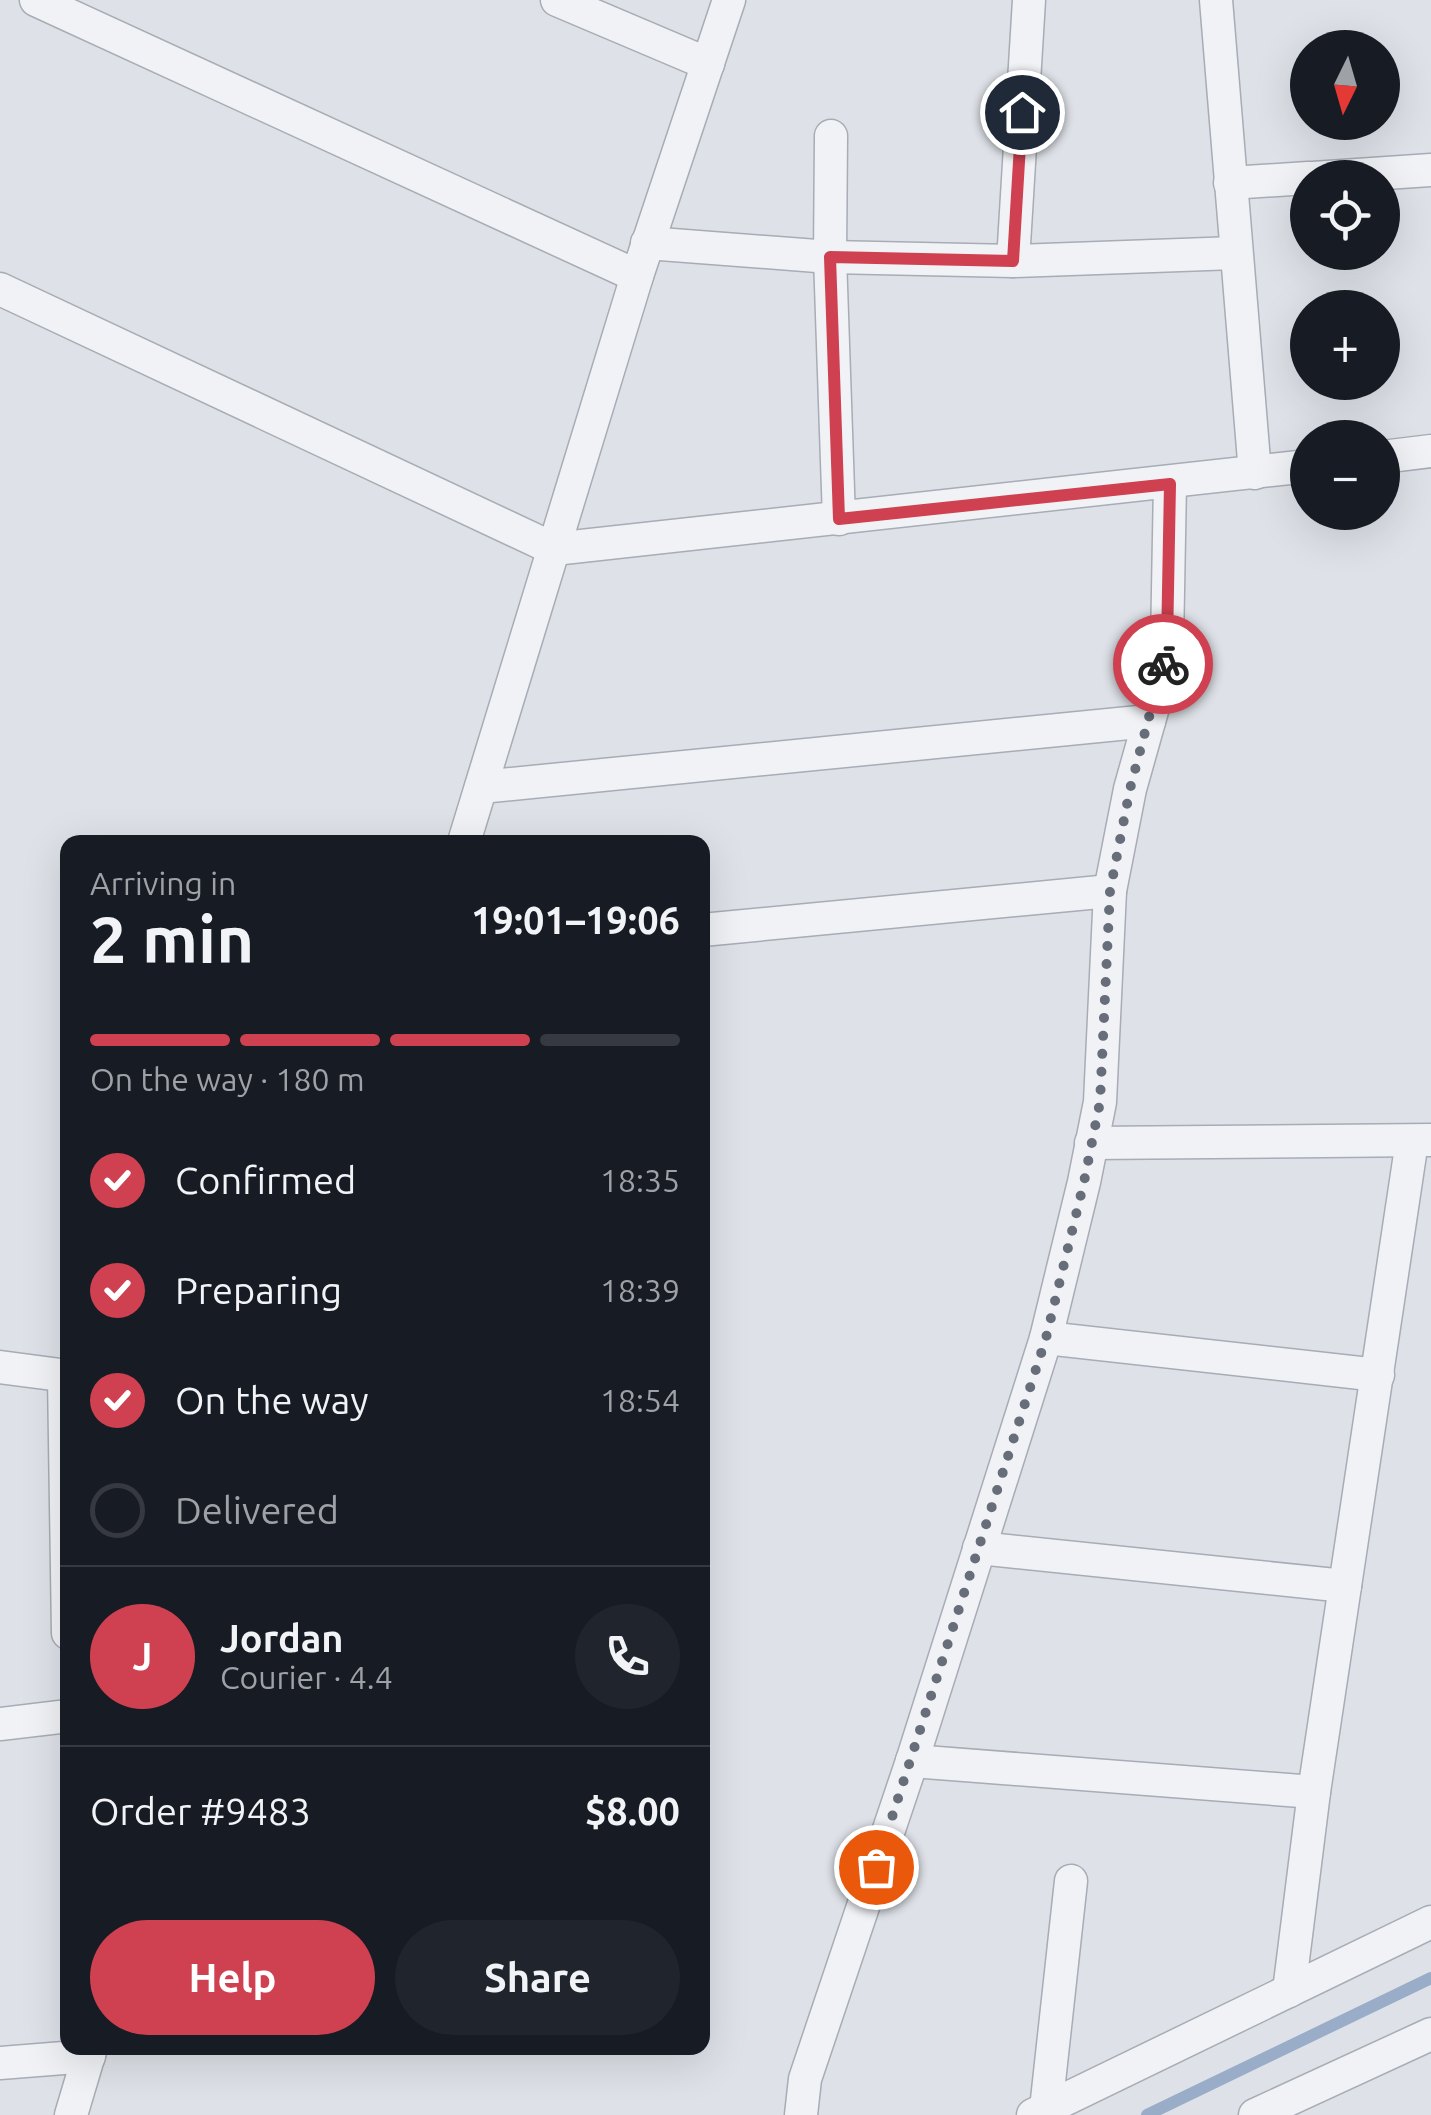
<!DOCTYPE html>
<html lang="en">
<head>
<meta charset="utf-8">
<style>
	body { margin:0; font-family:Ubuntu,sans-serif; background:#20242c; color:#f1f3f6; height:100vh; display:flex; flex-direction:column; font-size:38px; white-space:nowrap }
	* { box-sizing:border-box; margin:0 }
	p { font-size:32px; color:#9ea1a6 }
	.icon { flex:none; width:55px; height:55px; fill:none; stroke:currentColor; stroke-width:2; stroke-linecap:round; stroke-linejoin:round }
	.map { position:relative; flex:1; overflow:hidden }
	.side { position:absolute; left:60px; top:835px; width:650px; height:1220px; display:flex; flex-direction:column; background:#171b24; border-radius:20px; box-shadow:0 10px 40px #0002 }
	.side>* { flex:none }
	.needle { width:65px; rotate:185deg }
	.buttons { position:absolute; left:1290px; top:30px; display:grid; gap:20px }
	.buttons a { display:grid; place-items:center; width:110px; height:110px; border-radius:50%; background:#171b24; box-shadow:0 10px 40px #0002; font-size:50px }
	.pin { position:absolute; display:grid; place-items:center; width:85px; height:85px; color:#fff; margin:-42px; border:5px solid #fff; border-radius:50%; box-shadow:0 2px 10px #0007 }
	.courier { position:absolute; display:grid; place-items:center; width:100px; height:100px; margin:-50px; border:8px solid #cf4150; border-radius:50%; background:#fff; color:#222; box-shadow:0 2px 12px #0007 }
	.summary em { font-style:normal; font-weight:700 }
	.summary div { display:flex; flex-direction:column-reverse }
	.summary { display:flex; align-items:center; justify-content:space-between; height:170px; padding:0 30px }
	h1 { font-size:65px; font-weight:700; line-height:75px }
	.bar { display:grid; grid-template-columns:repeat(4,1fr); gap:15px 10px; align-content:center; height:120px; padding:0 30px }
	.bar i { height:12px; border-radius:8px; background:#363941 }
	.bar .active { background:#cf4150 }
	.bar p { grid-column:span 4 }
	.line { display:flex; align-items:center; gap:25px; padding:0 30px; border-top:2px solid #363941 }
	.line div { flex:1 }
	.round { display:grid; place-items:center; flex:none; width:105px; height:105px; border-radius:52px; background:#20242c }
	ol { padding:0 30px; list-style:none }
	li { display:flex; align-items:center; gap:30px; height:110px }
	li p { margin-inline-start:auto }
	li .icon { padding:10px; border-radius:50%; background:#cf4150; color:#fff; stroke-width:4 }
	li:last-child { color:#9ea1a6 }
	li i { width:55px; height:55px; border:5px solid #363941; border-radius:50% }
	.button { display:flex; gap:20px; margin-top:auto; padding:20px 30px }
	.button a { flex:1; height:115px; border-radius:60px; background:#cf4150; color:#fff; font-size:40px; font-weight:700; line-height:115px; text-align:center }
	.button a+a { background:#20242c; color:#f1f3f6 }
	.map>svg:first-child { display:block }
</style>
</head>
<body>
<div class="map">
<svg width="1431" height="2115" viewBox="0 0 1431 2115">
	<rect width="100%" height="100%" fill="#dee2e8"/>
	<g fill="none" stroke-linecap="round" stroke-linejoin="round">
		<path stroke="#99adc8" stroke-width="12" d="M1147 2115 1431 1978"/>
		<g stroke="#a7acb5" stroke-width="35">
			<g id="street">
				<path d="M36 0 637 276"/>
				<path d="M557 0 708 64"/>
				<path d="M1216 0 1255 473"/>
				<path d="M831 136 830 257 839 519"/>
				<path d="M1313 178 1431 170"/>
				<path d="M1230 183 1308 178"/>
				<path d="M647 243 830 257 1013 261 1235 253"/>
				<path d="M1013 261 1029 0"/>
				<path d="M0 289 554 549 1308 466"/>
				<path d="M1382 457 1431 451"/>
				<path d="M481 787 1149 721"/>
				<path d="M464 842 637 276 729 0"/>
				<path d="M702 930 1110 891"/>
				<path d="M1091 1143 1431 1140"/>
				<path d="M1046 1338 1378 1375"/>
				<path d="M0 1367 68 1376"/>
				<path d="M64 1376 68 1633"/>
				<path d="M979 1548 1345 1586"/>
				<path d="M0 1724 68 1716"/>
				<path d="M912 1761 1314 1792"/>
				<path d="M1289 1991 1314 1792 1412 1141"/>
				<path d="M0 2063 89 2056"/>
				<path d="M1046 2109 1071 1881"/>
				<path d="M71 2115 91 2048"/>
				<path d="M801 2115 805 2079 912 1761 1046 1338 1084 1182 1100 1102 1110 891 1130 789 1159 686 1167 644 1170 483"/>
				<path d="M1033 2115 1431 1922"/>
				<path d="M1255 2115 1431 2034"/>
			</g>
		</g>
		<use href="#street" stroke="#f1f2f6" stroke-width="32"/>
	</g>
	<g fill="none" stroke-linecap="round" stroke-linejoin="round">
		<path stroke="#676e7a" stroke-width="10" stroke-dasharray="0 18" d="M876 1867 1046 1338 1084 1182 1100 1102 1110 891 1130 789 1163 664"/>
		<path stroke="#cf4150" stroke-width="12" d="M1022 112 1013 261 830 257 839 519 1170 484 1167 644 1163 664"/>
	</g>
</svg>
<div class="buttons">
<a><svg class="needle" viewBox="-14 -14 28 28"><path d="M0-13l5 13h-10z" fill="#e53935"/><path d="M0 13l5-13h-10z" fill="#9ea1a6"/></svg></a>
<a><svg class="icon" aria-label="locate" viewBox="0 0 24 24"><circle cx="12" cy="12" r="6"/><path d="M12 2v4M12 18v4M2 12h4M18 12h4"/></svg></a>
<a>+</a>
<a>−</a>
</div>
<div class="pin" style="left:876px;top:1867px;background:#ea580c"><svg class="icon" aria-label="bag" viewBox="0 0 24 24"><path d="M5 8h14l-1 12H6zM9 8a3 3 0 0 1 6 0"/></svg></div>
<div class="pin" style="left:1022px;top:112px;background:#1f2937"><svg class="icon" aria-label="home" viewBox="0 0 24 24"><path d="M3 11l9-7 9 7M6 9v11h12V9"/></svg></div>
<div class="courier" style="left:1163px;top:664px"><svg class="icon" aria-label="bike" viewBox="0 0 24 24"><circle cx="6" cy="16" r="4"/><circle cx="18" cy="16" r="4"/><path d="M6 16l4-8h5l3 8M10 8l3 8H6M13 5h3"/></svg></div>
<section class="side">
<div class="summary"><div><h1>2 min</h1><p>Arriving in</p></div><em>19:01–19:06</em></div>
<div class="bar"><i class="active"></i><i class="active"></i><i class="active"></i><i></i><p>On the way · 180 m</p></div>
<ol>
<li><svg class="icon" aria-label="check" viewBox="0 0 24 24"><path d="M5 12l5 5 9-10"/></svg>Confirmed<p>18:35</p></li>
<li><svg class="icon" aria-label="check" viewBox="0 0 24 24"><path d="M5 12l5 5 9-10"/></svg>Preparing<p>18:39</p></li>
<li><svg class="icon" aria-label="check" viewBox="0 0 24 24"><path d="M5 12l5 5 9-10"/></svg>On the way<p>18:54</p></li>
<li><i></i>Delivered</li>
</ol>
<div class="line" style="height:180px"><b class="round" style="background:#cf4150;color:#fff">J</b><div><b>Jordan</b><p>Courier · 4.4</p></div><a class="round"><svg class="icon" aria-label="phone" viewBox="0 0 24 24"><path d="M5 4h4l2 5-3 2q2 4 5 5l2-3 5 2v4C11 20 4 13 5 4z"/></svg></a></div>
<div class="line" style="height:130px"><div>Order #9483</div><b>$8.00</b></div>
<div class="button"><a>Help</a><a>Share</a></div>
</section>
</div>
</body>
</html>
